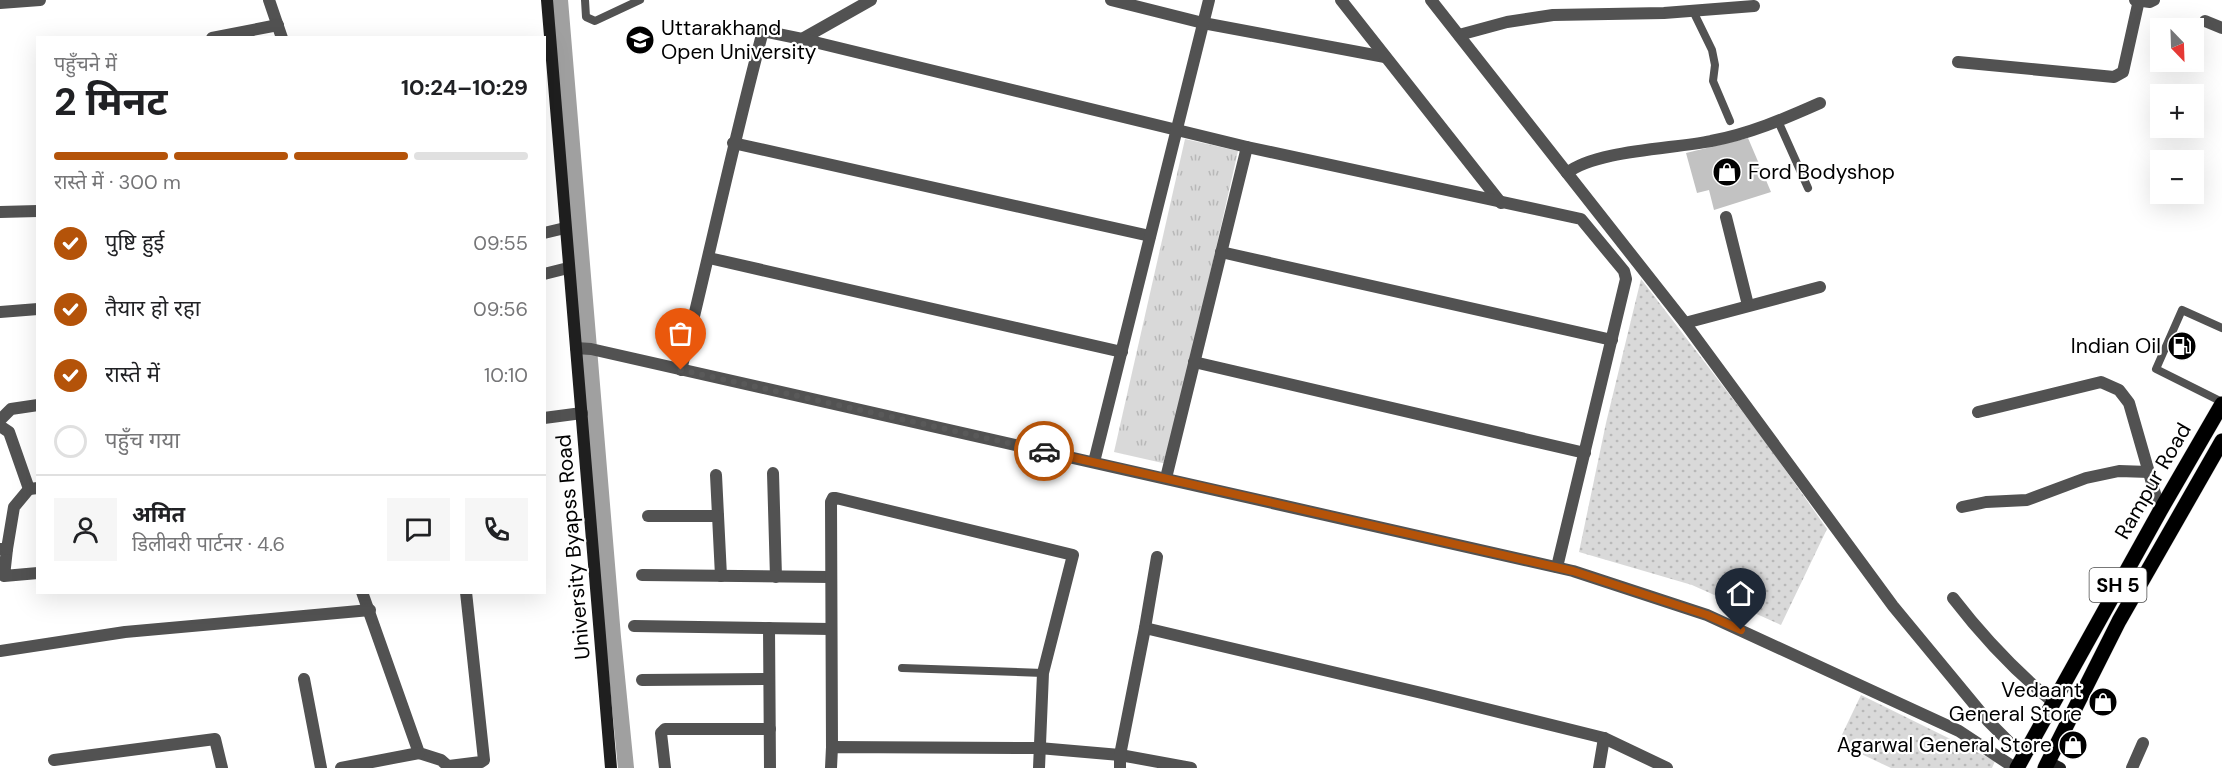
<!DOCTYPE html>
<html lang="hi">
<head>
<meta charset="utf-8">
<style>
	body { margin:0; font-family:"DM Sans","Noto Sans Devanagari",sans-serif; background:#f6f6f6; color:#202124; height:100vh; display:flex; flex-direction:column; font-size:22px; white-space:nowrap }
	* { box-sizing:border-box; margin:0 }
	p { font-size:20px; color:#757577 }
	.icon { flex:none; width:33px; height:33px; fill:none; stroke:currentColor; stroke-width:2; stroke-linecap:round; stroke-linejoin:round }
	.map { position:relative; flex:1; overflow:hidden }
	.details { position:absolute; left:36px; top:36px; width:510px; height:558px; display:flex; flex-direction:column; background:#fff; border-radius:0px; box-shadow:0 6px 24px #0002 }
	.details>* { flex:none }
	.needle { width:39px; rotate:157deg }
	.tools { position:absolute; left:2150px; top:18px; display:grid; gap:12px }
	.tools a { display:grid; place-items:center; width:54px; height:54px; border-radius:0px; background:#fff; box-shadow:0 6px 24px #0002; font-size:30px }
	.pin { position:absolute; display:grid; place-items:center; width:51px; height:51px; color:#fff; margin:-62px -26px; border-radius:50% 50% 50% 0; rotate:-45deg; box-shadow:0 0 6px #0007 }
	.pin .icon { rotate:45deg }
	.courier { position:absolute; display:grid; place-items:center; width:60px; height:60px; margin:-30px; border:4px solid #b45309; border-radius:50%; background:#fff; color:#222; box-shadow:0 2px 8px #0007 }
	.overview em { font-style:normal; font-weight:700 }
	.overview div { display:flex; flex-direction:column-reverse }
	.overview { display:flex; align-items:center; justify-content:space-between; height:102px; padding:0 18px }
	h1 { font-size:39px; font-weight:700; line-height:45px }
	.bar { display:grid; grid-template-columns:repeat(4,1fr); gap:9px 6px; align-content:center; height:72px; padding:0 18px }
	.bar i { height:8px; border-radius:4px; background:#e0e0e0 }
	.bar .selected { background:#b45309 }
	.bar p { grid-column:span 4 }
	.line { display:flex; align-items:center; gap:15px; padding:0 18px; border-top:2px solid #e0e0e0 }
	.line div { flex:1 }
	.round { display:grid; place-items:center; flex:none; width:63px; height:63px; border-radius:0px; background:#f6f6f6 }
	ol { padding:0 18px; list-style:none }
	li { display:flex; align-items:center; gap:18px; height:66px }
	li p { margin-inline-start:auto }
	li .icon { padding:6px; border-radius:50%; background:#b45309; color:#fff; stroke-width:4 }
	li:last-child { color:#757577 }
	li i { width:33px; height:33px; border:3px solid #e0e0e0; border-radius:50% }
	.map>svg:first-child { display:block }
</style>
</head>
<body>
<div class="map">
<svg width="2222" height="768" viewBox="0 0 2222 768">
	<defs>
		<pattern id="grass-dots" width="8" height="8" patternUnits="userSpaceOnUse" patternTransform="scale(1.5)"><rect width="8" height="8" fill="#d9d9d9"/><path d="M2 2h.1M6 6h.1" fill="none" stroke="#b8b8b8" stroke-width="1.8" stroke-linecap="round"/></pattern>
		<pattern id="park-tufts" width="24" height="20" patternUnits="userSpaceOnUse" patternTransform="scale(1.5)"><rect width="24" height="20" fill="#d9d9d9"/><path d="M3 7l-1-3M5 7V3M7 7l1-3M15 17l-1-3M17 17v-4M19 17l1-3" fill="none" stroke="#b8b8b8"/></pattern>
	</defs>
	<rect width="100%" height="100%" fill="#fff"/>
	<g fill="url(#grass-dots)">
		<path d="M1641 279 1765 441 1827 529 1781 625 1692 585 1579 552 1606 423Z"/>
		<path d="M1861 695 1995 761 1992 768H1891L1838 743Z"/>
	</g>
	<path fill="url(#park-tufts)" d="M1185 139 1238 151 1167 464 1114 452Z"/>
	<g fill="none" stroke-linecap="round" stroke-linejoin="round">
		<path stroke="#a0a0a0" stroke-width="16" d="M560 0 613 637 626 768"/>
	</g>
	<path fill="#c2c2c2" d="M1748 138 1771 192 1714 210 1709 190 1697 193 1686 153Z"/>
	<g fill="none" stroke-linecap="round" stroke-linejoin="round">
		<g stroke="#dbdbdb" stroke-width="16">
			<g id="primary">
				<path d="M2017 768 2160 511 2222 404"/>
				<path d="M2045 768 2119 621 2222 441"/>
			</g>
		</g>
		<g stroke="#525252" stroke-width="8">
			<path d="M585 0 586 17 595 21 640 0"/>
			<path d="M1693 11 1712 50 1715 65 1713 81 1730 121"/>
			<path d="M1778 121 1808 188"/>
			<path d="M2222 328 2182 310 2156 369 2222 402"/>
			<path d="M902 668 1043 673"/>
		</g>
		<g stroke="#525252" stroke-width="12">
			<path d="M269 0 282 38"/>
			<path d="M1111 0 1203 23 1385 57"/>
			<path d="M1341 0 1501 203"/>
			<path d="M1431 0 1685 323 1893 606 1988 721 2010 743 2026 752"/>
			<path d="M2135 0 2150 2 2154 0"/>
			<path d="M0 3 40 0"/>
			<path d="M2205 21 2222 28"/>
			<path d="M1459 35 1507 22 1553 15 1664 13 1754 6"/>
			<path d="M212 38 278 25"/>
			<path d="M802 39 871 0"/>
			<path d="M1958 62 2114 77 2123 72 2139 0"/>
			<path d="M733 143 1150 236"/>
			<path d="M1567 173C1596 150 1673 149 1711 141 1749 134 1784 119 1820 103"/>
			<path d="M0 212 38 211"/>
			<path d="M1726 217 1748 305"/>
			<path d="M544 233 565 228"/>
			<path d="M1221 252 1612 340"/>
			<path d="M709 258 1122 352"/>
			<path d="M544 274 568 268"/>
			<path d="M0 312 38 309"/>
			<path d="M1685 323 1820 287"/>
			<path d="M576 348 591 349 1573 571 1707 615 1959 731 2015 768"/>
			<path d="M1194 362 1585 453"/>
			<path d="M681 370C709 257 733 143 763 31L802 39 1247 147 1581 219 1624 271 1626 279 1557 567"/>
			<path d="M1978 412 2101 382 2119 390 2129 403 2160 511"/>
			<path d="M544 418 582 413"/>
			<path d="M0 420 11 409 38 405"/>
			<path d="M0 426 9 432 29 489 38 488"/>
			<path d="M1094 462 1209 0"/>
			<path d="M773 473 776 577"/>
			<path d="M716 475 721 576"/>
			<path d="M1166 478 1247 147"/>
			<path d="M1962 507 1986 502 2027 500 2086 478 2119 471 2149 472"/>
			<path d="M648 516H718"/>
			<path d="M0 549H7L4 576 38 573"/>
			<path d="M7 549 14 507 29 489"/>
			<path d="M642 575 831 577"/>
			<path d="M362 592 419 753 441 760 450 768"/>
			<path d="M1953 598C1983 637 2015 671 2053 702"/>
			<path d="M634 626 831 629"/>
			<path d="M769 628 770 768"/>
			<path d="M1145 628 1157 557"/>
			<path d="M0 651 125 632 370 610"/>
			<path d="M304 679 321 768"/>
			<path d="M642 680 769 679"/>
			<path d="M832 747 831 502 833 498H836L1073 555 1043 673 1039 768"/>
			<path d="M54 760 215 739 222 768"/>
			<path d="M449 766 481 762 484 760 466 592"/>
			<path d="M341 768 419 753"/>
			<path d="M665 768 661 733 665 729H770"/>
			<path d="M831 768 832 747 1039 748 1120 755 1191 768"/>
			<path d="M1120 768V755L1145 628 1426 694 1604 738 1667 768"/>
			<path d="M1599 768 1604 738"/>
			<path d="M2132 768 2143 743"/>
		</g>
		<g stroke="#1f1f1f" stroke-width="12">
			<path d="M547 0 611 768"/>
			<path d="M2048 762 2060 768"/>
		</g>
		<use href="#primary" stroke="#000" stroke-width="15"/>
	</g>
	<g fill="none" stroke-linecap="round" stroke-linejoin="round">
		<path stroke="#595959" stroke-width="6" stroke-dasharray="0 10.8" d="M681 370 1044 451"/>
		<path stroke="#b45309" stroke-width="8" d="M1044 451 1573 571 1707 615 1741 630"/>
	</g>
	<defs>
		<g id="university-disc" transform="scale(1.5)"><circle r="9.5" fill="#000" stroke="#fff"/><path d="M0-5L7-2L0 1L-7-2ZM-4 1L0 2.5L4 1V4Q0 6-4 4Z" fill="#fff"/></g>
		<g id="shop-disc" transform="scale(1.5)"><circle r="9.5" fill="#000" stroke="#fff"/><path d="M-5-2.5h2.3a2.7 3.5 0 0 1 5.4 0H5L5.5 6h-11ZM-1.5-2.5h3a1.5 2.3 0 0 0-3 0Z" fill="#fff"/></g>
		<g id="fuel-disc" transform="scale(1.5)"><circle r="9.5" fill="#000" stroke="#fff"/><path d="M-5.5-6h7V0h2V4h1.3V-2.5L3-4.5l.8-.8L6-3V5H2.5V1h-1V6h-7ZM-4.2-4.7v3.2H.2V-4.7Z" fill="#fff"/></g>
	</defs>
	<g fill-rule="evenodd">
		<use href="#university-disc" x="640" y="40"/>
		<use href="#shop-disc" x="1727" y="172"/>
		<use href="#fuel-disc" x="2182" y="346"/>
		<use href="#shop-disc" x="2103" y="702"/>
		<use href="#shop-disc" x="2073" y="745"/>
	</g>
	<g text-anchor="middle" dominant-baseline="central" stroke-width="4.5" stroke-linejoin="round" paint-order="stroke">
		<rect fill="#fff" stroke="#4c4c4c" stroke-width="1.5" x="2089.5" y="568" width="57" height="34" rx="4.5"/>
		<g font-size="20" font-weight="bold" fill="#000">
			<text x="2118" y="585">SH 5</text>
		</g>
		<g font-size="21" fill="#000" stroke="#fff" text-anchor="end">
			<text x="661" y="28" text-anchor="start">Uttarakhand<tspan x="661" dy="24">Open University</tspan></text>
			<text x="1748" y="172" text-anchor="start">Ford Bodyshop</text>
			<text x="2161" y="346">Indian Oil</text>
			<text x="2082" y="690">Vedaant<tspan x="2082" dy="24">General Store</tspan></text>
			<text x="2052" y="745">Agarwal General Store</text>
		</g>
		<g font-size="21" fill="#000" stroke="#fff">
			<text transform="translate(2153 481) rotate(-60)">Rampur Road</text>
			<text transform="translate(573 547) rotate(-95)">University Byapss Road</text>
		</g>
	</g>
</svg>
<div class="tools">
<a><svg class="needle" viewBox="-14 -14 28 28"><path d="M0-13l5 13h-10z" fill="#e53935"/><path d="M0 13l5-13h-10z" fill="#757577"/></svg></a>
<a>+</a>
<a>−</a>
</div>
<div class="pin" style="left:681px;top:370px;background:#ea580c"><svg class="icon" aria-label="bag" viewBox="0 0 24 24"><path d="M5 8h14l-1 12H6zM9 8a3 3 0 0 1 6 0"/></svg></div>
<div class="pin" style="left:1741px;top:630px;background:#1f2937"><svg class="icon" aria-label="home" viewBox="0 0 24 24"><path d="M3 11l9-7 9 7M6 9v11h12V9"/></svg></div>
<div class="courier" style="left:1044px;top:451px"><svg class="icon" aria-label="car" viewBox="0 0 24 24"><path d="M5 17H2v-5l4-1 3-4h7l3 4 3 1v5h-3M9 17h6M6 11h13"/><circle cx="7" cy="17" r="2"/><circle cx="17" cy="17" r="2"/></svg></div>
<section class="details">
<div class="overview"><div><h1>2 मिनट</h1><p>पहुँचने में</p></div><em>10:24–10:29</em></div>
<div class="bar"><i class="selected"></i><i class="selected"></i><i class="selected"></i><i></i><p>रास्ते में · 300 m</p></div>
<ol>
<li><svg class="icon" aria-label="check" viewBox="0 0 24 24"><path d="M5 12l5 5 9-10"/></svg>पुष्टि हुई<p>09:55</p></li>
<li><svg class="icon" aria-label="check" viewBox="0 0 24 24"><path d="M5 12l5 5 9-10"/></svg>तैयार हो रहा<p>09:56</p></li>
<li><svg class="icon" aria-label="check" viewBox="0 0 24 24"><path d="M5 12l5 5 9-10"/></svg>रास्ते में<p>10:10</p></li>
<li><i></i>पहुँच गया</li>
</ol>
<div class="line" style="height:108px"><a class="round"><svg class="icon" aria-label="person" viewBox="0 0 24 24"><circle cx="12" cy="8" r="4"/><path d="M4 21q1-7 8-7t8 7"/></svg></a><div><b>अमित</b><p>डिलीवरी पार्टनर · 4.6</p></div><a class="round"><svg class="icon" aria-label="chat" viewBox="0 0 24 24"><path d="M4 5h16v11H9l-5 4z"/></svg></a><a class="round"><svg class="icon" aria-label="phone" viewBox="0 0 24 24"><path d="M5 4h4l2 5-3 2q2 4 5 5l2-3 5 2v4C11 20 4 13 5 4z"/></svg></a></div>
</section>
</div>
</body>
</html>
